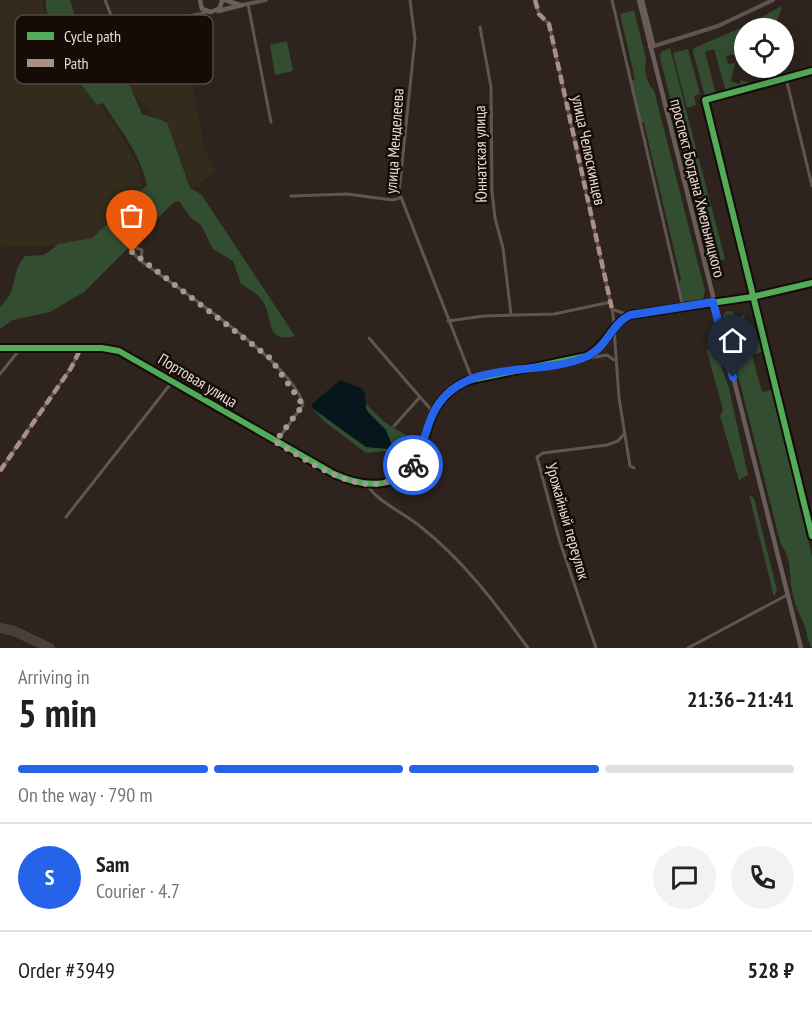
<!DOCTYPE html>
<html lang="en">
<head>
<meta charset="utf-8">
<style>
	body { margin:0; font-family:"PT Sans Narrow",sans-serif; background:#f2f2f2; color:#202124; height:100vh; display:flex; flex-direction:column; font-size:22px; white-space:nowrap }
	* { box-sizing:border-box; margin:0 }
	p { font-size:20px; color:#757577 }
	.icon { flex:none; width:33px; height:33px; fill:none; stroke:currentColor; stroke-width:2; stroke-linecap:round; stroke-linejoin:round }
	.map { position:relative; height:648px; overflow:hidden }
	.details { display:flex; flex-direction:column; background:#fff; flex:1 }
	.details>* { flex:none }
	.buttons { position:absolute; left:734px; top:18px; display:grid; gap:12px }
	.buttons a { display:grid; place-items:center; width:60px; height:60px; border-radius:50%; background:#fff; box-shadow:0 6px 24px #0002; font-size:30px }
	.pin { position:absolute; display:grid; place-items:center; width:51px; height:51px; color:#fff; margin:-62px -26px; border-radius:50% 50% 50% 0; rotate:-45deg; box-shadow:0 0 6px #0007 }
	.pin .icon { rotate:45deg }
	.courier { position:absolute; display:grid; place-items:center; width:60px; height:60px; margin:-30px; border:4px solid #2563eb; border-radius:50%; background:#fff; color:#222; box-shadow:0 2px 8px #0007 }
	.summary em { font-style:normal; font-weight:800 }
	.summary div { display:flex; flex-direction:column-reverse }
	.summary { display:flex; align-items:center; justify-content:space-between; height:102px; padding:0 18px }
	h1 { font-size:39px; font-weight:800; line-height:45px }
	.bar { display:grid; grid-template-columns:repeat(4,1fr); gap:9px 6px; align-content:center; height:72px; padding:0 18px }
	.bar i { height:8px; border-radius:4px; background:#e0e0e0 }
	.bar .active { background:#2563eb }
	.bar p { grid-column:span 4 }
	.line { display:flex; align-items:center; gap:15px; padding:0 18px; border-top:2px solid #e0e0e0 }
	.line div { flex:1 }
	.round { display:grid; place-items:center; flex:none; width:63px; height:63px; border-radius:32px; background:#f2f2f2 }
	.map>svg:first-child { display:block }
</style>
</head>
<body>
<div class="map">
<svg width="812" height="648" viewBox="0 0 812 648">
	<rect width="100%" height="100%" fill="#2e231d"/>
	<g fill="#332b1b">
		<path d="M0 0H41L65 71 82 81 120 133 139 167 142 191 133 210 97 239 70 245 0 247Z"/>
		<path d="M181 22 204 147 216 171 192 189 166 119 159 121 117 76 103 35 118 30 136 31Z"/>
	</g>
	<g fill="#324d30">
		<path d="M46 0H70L77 23 67 21 65 30C53 23 44 15 46 0Z"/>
		<path d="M782 6 775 28H744L737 56 731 54 726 57 728 64 735 63 731 81 739 84 741 80 757 85 726 92 714 49 705 52 716 94 705 96 693 52 694 48 745 26Z"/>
		<path d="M634 10 646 58C644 69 646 83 654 90L705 291 703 299 694 302 683 301 679 283 681 279 644 123 641 122 631 81 635 79 620 14Z"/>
		<path d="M287 41 293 71 275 75 270 45Z"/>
		<path d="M100 46 116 77 130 86 142 114 167 122 190 188 201 194 295 336C269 343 272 325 266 308 262 296 251 290 241 284L233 261 213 249 201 225 191 218 179 201 174 202 84 292 50 312 13 320 0 329V307C20 288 9 275 25 256L44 255 59 244 92 238 123 210 133 206 139 192 147 185C140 153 120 130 103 103L97 105 67 66 68 55 83 54Z"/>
		<path d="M670 48 725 259 718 261 715 248H711L704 234 660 58 661 52Z"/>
		<path d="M688 49 700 94 694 96 696 105 687 108 673 53Z"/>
		<path d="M731 311 737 317 744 315 751 341 761 339 764 351 752 355 762 392 773 390 800 494 797 496 812 556V648C807 642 807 630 803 622 798 611 794 602 792 590 789 575 792 558 781 545L723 316 725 312Z"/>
		<path d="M706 348 712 353 716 352 729 388 748 475 739 480 720 416 723 410Z"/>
		<path d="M365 403 383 421 417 442 416 445 405 453 393 450 366 453 325 422 312 408 366 447 387 448C391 426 368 422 365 403Z"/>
		<path d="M749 495 754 498 777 590 774 597Z"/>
	</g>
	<path fill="#05171c" d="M340 380 361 388 365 393 366 410 386 430 392 445 389 449 366 447 312 408V404Z"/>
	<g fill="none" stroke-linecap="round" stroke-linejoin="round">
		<path stroke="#4a403b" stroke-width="10" d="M0 628 14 631 50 648"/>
		<g stroke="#5f5652" stroke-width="3">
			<path d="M105 0 114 23 124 29 209 12"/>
			<path d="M410 0 415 39 399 192 472 379"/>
			<path d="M535 0 539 14 549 24 613 314 619 398 630 466 634 468"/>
			<path d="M612 0 683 307"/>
			<path d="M248 4 271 122"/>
			<path d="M480 27 491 87 492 191 495 218 503 248 511 314"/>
			<path d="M812 71 705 100 812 536"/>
			<path d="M786 78 812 186"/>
			<path d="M291 196 347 194 392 200 400 198"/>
			<path d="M141 261 142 250 134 247 132 252 141 261C177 288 295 364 303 405L277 441"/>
			<path d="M714 302 752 297 812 283"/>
			<path d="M614 310 630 315"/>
			<path d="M448 321 484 316 554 314 611 302"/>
			<path d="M369 338 433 412"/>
			<path d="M584 359 607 355 614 360"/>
			<path d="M0 374 21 348"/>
			<path d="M394 426 420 397"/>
			<path d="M0 471 71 368 81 348"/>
			<path d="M368 485C372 498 408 516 421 527 464 561 496 604 528 648"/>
			<path d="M66 517 172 382"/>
			<path d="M596 648 559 539 537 457 543 453 607 445 618 441 624 434"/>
			<path d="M688 648 787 595"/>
		</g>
		<g stroke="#5f5652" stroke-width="4">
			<path d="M242 5 266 0"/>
			<path d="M651 47 718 26 773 0"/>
			<path d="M0 348H102L119 351 334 474C364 488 402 491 419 456 426 440 428 422 436 407 444 393 458 384 472 379 501 373 569 367 591 354 608 344 613 323 630 315L713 302"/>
		</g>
		<g stroke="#6a5e5a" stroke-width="4.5">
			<path d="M200 0 202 9 211 12 220 8 222 0"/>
			<path d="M225 0 240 5"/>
			<path d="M218 11 242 5"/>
		</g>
		<g stroke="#6a5d59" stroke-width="4.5">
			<path d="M639 0 801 648"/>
			<path d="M642 0 653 44 650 47"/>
		</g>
		<g stroke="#ac8f84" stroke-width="4.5" stroke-dasharray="9 4.5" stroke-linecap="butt">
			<path d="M535 0 539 14 549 24 612 309"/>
			<path d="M0 471 71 368 81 348"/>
		</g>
		<g stroke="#150c08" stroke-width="10">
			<g id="cycleway">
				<path d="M812 71 705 100 812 536"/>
				<path d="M0 348H102L119 351 334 474C364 488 401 491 418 456 426 440 428 420 438 405 445 394 455 387 466 381L587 356C607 345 612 323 630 315L752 297 812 283"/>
			</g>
		</g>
		<use href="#cycleway" stroke="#51ab58" stroke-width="6"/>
	</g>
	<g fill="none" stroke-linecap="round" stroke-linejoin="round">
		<path stroke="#a69993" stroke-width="6" stroke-dasharray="0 10.8" d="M132 252 270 358 303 405 275 442C315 464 373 510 413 465"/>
		<path stroke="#2563eb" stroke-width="8" d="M413 465C425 446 426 420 440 402 473 358 543 377 588 356 607 347 611 324 630 315L713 302 733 377"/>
	</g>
	<g text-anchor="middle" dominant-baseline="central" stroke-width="5" stroke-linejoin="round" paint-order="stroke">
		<g font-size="16" fill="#e7d9d3" stroke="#150c08">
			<text transform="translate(394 141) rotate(-86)">улица Менделеева</text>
			<text transform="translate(589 150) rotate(78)">улица Челюскинцев</text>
			<text transform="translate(480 154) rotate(-91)">Юннатская улица</text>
			<text transform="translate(698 188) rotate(76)">проспект Богдана Хмельницкого</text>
			<text transform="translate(198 380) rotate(31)">Портовая улица</text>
			<text transform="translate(568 521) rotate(74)">Урожайный переулок</text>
		</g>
	</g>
	<rect x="15" y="15" width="198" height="69" rx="9" fill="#150c08" stroke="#544a45" stroke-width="1.5"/>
	<rect x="27" y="32" width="27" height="8" fill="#51ab58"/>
	<rect x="27" y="59" width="27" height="8" fill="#ac8f84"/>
	<g font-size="16" fill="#e7d9d3">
		<text x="64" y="42">Cycle path</text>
		<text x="64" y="69">Path</text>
	</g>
</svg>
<div class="buttons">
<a><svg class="icon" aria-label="locate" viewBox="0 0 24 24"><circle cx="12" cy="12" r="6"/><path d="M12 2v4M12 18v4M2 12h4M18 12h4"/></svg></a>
</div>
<div class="pin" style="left:132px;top:252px;background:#ea580c"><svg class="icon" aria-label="bag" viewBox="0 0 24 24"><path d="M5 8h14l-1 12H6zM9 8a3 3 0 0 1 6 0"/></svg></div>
<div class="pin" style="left:733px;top:377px;background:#1f2937"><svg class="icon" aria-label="home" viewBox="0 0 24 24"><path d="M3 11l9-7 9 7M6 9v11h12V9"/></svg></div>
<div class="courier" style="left:413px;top:465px"><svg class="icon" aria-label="bike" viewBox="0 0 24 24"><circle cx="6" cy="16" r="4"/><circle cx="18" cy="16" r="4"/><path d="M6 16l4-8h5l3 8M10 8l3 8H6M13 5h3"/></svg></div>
</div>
<section class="details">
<div class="summary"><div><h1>5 min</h1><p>Arriving in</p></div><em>21:36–21:41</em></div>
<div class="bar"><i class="active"></i><i class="active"></i><i class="active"></i><i></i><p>On the way · 790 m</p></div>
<div class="line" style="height:108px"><b class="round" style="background:#2563eb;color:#fff">S</b><div><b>Sam</b><p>Courier · 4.7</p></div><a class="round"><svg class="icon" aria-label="chat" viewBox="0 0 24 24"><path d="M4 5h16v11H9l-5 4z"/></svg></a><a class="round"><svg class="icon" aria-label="phone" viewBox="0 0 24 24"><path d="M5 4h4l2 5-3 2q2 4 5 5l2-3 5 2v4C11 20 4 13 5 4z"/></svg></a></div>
<div class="line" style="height:78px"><div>Order #3949</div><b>528 ₽</b></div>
</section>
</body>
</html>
